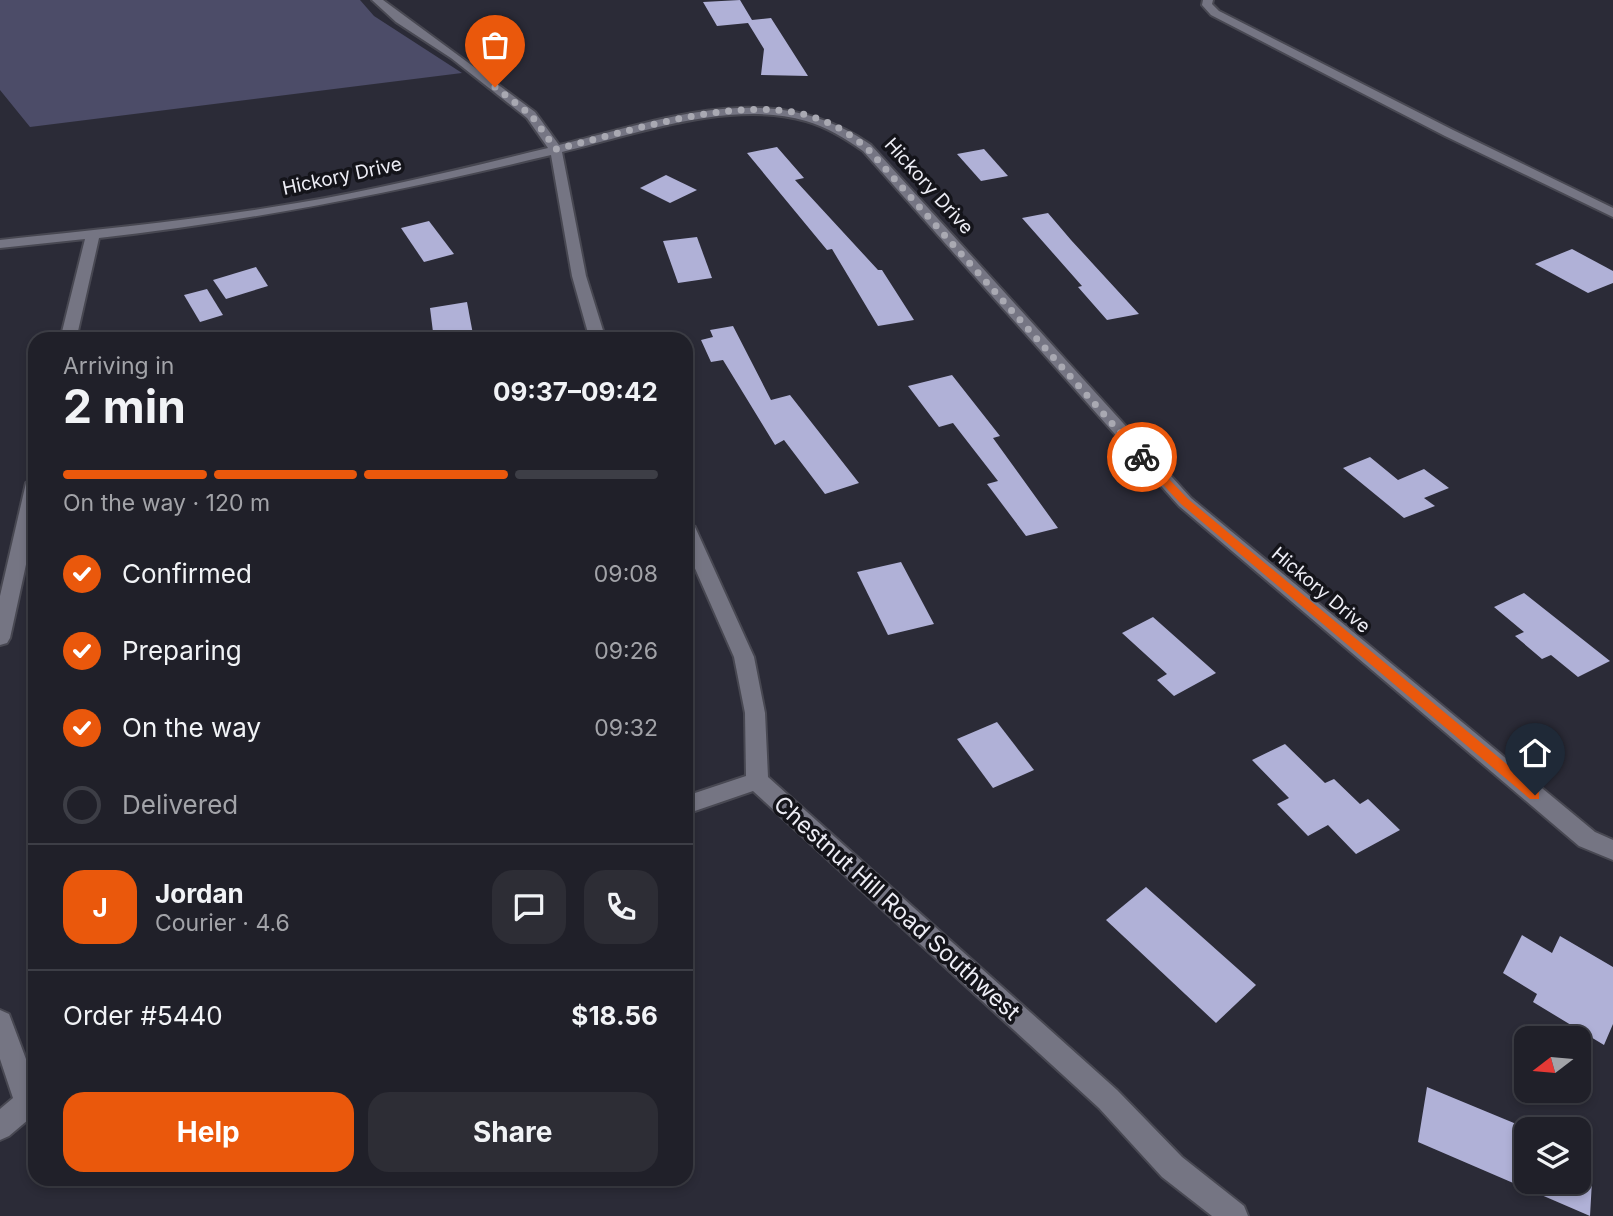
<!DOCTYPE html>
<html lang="en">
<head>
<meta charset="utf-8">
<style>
	body { margin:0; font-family:Inter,sans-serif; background:#2d2d35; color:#f1f3f6; height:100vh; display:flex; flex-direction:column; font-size:26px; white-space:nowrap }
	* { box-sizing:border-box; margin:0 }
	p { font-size:23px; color:#a2a3a8 }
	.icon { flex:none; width:38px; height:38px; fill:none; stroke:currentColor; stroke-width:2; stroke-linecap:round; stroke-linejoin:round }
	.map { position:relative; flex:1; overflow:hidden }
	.drawer { position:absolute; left:28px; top:332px; width:665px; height:854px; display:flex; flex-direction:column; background:#202029; border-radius:21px; box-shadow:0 4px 10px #0003,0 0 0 2px #3d3e46 }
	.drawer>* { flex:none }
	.needle { width:46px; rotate:254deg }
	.fabs { position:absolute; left:1514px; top:1026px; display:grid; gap:14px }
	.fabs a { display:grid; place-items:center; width:77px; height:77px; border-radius:14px; background:#202029; box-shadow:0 4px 10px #0003,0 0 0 2px #3d3e46; font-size:35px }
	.pin { position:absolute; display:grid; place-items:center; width:60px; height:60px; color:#fff; margin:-72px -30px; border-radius:50% 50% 50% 0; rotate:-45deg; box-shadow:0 0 7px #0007 }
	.pin .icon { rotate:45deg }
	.courier { position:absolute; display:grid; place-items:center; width:70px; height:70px; margin:-35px; border:5px solid #ea580c; border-radius:50%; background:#fff; color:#222; box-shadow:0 2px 9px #0007 }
	.overview em { font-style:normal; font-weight:700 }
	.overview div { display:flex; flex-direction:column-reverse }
	.overview { display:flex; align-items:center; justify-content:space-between; height:119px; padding:0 35px }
	h1 { font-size:46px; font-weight:700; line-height:52px }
	.bar { display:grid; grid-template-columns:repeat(4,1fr); gap:10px 7px; align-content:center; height:84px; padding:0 35px }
	.bar i { height:9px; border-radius:5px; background:#3d3e46 }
	.bar .selected { background:#ea580c }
	.bar p { grid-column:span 4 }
	.line { display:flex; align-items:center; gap:18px; padding:0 35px; border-top:2px solid #3d3e46 }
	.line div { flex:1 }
	.round { display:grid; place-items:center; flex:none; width:74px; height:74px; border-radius:21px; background:#2d2d35 }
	ol { padding:0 35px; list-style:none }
	li { display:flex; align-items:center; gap:21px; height:77px }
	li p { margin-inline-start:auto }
	li .icon { padding:7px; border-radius:50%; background:#ea580c; color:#fff; stroke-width:4 }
	li:last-child { color:#a2a3a8 }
	li i { width:38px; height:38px; border:4px solid #3d3e46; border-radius:50% }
	.button { display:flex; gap:14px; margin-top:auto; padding:14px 35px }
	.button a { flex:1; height:80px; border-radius:21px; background:#ea580c; color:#fff; font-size:28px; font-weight:700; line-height:80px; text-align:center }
	.button a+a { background:#2d2d35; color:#f1f3f6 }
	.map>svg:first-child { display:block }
</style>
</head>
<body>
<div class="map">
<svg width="1613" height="1216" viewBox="0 0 1613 1216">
	<rect width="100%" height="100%" fill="#2b2b37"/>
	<path fill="#4c4c68" d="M0 0H360L374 16 462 73 30 127 0 90Z"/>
	<g fill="#b0b1d7">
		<path d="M740 0 752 20 771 18 808 76 761 75 764 49 748 23 717 26 703 2Z"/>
		<path d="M777 147 804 178 795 180 878 270H882L914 320 878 326 832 249 827 250 747 153Z"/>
		<path d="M984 149 1008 176 981 181 957 154Z"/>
		<path d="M666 175 697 190 670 203 640 188Z"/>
		<path d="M1048 213 1071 240 1139 314 1107 320 1078 287 1082 286 1022 218Z"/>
		<path d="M429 221 454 254 424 262 401 228Z"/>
		<path d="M697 237 712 278 678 283 663 241Z"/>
		<path d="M1572 249 1613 271V283L1588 293 1535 264Z"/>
		<path d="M256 267 268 286 226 299 213 280Z"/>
		<path d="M207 289 223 315 200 322 184 295Z"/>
		<path d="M467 302 474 340H434L430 308Z"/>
		<path d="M733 326 771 400 790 395 859 483 825 494 784 440 775 445 723 360 711 362 701 340 713 337 710 330Z"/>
		<path d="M952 375 1000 436 993 438 1058 528 1026 536 987 484 998 481 953 423 939 427 908 386Z"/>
		<path d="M1370 457 1398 480 1424 469 1449 488 1424 498 1435 506 1404 518 1343 468Z"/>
		<path d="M901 562 934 624 888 635 857 572Z"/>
		<path d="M1524 593 1610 661 1578 677 1551 655 1542 659 1515 636 1524 632 1494 607Z"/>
		<path d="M1153 617 1216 673 1174 696 1157 680 1167 674 1122 633Z"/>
		<path d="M997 722 1034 770 993 788 957 739Z"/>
		<path d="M1285 744 1325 783 1334 779 1360 804 1368 799 1400 830 1356 854 1328 825 1308 836 1277 804 1289 798 1252 760Z"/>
		<path d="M1146 887 1256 985 1216 1023 1106 920Z"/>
		<path d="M1522 935 1552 953 1560 936 1613 967V1024L1604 1045 1533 1002 1537 994 1503 973Z"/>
		<path d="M1427 1087 1526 1128V1181H1592L1590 1216 1418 1142Z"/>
	</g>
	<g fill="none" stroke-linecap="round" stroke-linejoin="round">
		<g stroke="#484852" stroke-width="4">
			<g id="minor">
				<path d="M372 0H383L535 112 559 145C666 119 772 76 871 145L1191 498 1595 832 1613 840V860L1579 846 1179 506 863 151C845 138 827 127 806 121 732 99 635 134 562 152L586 276 606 340H590L572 276 551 155C401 191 252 221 99 238L76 340H60L85 239 0 248V240C99 229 199 220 297 203 381 189 465 168 548 148L527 118 451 58 396 22Z"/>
				<path d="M1203 0H1213L1212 4 1219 11 1453 130 1613 208V217L1445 136 1211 15 1202 5Z"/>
				<path d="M35 477V523L10 638 7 643 0 645V596L26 483Z"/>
				<path d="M686 521 695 527 754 657 765 713 768 777 1117 1090 1182 1157 1244 1206 1248 1216H1212L1162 1177 1099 1108 753 791 686 814V796L746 776 745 713 734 657 686 548Z"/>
				<path d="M0 1010 9 1014 35 1083V1114L9 1136 0 1140V1109L13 1098 0 1059Z"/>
			</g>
		</g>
		<use href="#minor" fill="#757583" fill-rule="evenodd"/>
	</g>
	<path fill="#ea580c" d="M1139 455H1146L1188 499 1539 791V799H1530L1181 504 1139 459Z"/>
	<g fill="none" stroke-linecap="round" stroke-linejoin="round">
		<path stroke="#a9a9b2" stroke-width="7" stroke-dasharray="0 12.6" d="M495 87 531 115 556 149C629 132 743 92 816 118 835 124 851 135 867 148L1142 457"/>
	</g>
	<g text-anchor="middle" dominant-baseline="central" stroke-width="7" stroke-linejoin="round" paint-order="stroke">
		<g font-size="19" fill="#ededf5" stroke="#14141a">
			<text transform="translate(342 176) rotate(-12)">Hickory Drive</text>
			<text transform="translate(929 186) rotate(48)">Hickory Drive</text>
			<text transform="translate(1321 590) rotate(40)">Hickory Drive</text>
		</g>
		<g font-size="23" fill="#ededf5" stroke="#14141a">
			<text transform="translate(897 908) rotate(42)">Chestnut Hill Road Southwest</text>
		</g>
	</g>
</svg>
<div class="fabs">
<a><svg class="needle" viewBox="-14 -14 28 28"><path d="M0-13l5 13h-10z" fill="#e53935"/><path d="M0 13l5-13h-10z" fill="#a2a3a8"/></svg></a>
<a><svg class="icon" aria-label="layers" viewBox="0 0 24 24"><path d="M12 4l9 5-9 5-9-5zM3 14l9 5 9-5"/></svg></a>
</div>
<div class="pin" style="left:495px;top:87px;background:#ea580c"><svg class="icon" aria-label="bag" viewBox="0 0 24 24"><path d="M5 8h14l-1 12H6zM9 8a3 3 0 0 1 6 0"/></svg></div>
<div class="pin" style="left:1535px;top:795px;background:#1f2937"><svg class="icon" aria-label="home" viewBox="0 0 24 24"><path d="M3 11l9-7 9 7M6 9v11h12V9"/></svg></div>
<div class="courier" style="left:1142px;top:457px"><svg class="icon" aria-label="bike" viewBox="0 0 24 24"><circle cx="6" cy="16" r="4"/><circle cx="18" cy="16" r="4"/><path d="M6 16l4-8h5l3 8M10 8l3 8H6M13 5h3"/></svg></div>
<section class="drawer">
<div class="overview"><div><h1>2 min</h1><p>Arriving in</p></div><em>09:37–09:42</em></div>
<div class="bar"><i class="selected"></i><i class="selected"></i><i class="selected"></i><i></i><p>On the way · 120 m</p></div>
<ol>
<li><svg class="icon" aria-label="check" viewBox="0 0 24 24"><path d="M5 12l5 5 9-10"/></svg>Confirmed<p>09:08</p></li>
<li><svg class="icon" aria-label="check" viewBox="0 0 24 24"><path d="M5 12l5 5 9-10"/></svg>Preparing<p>09:26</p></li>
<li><svg class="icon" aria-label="check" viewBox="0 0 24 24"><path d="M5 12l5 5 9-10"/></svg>On the way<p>09:32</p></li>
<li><i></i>Delivered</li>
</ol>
<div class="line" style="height:126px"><b class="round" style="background:#ea580c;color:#fff">J</b><div><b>Jordan</b><p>Courier · 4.6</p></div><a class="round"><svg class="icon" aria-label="chat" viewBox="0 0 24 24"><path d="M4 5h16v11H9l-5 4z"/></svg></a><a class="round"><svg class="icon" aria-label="phone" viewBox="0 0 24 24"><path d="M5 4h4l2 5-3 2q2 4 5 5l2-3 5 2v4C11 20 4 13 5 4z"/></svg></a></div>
<div class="line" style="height:91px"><div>Order #5440</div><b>$18.56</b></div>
<div class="button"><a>Help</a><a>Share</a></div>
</section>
</div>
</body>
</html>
